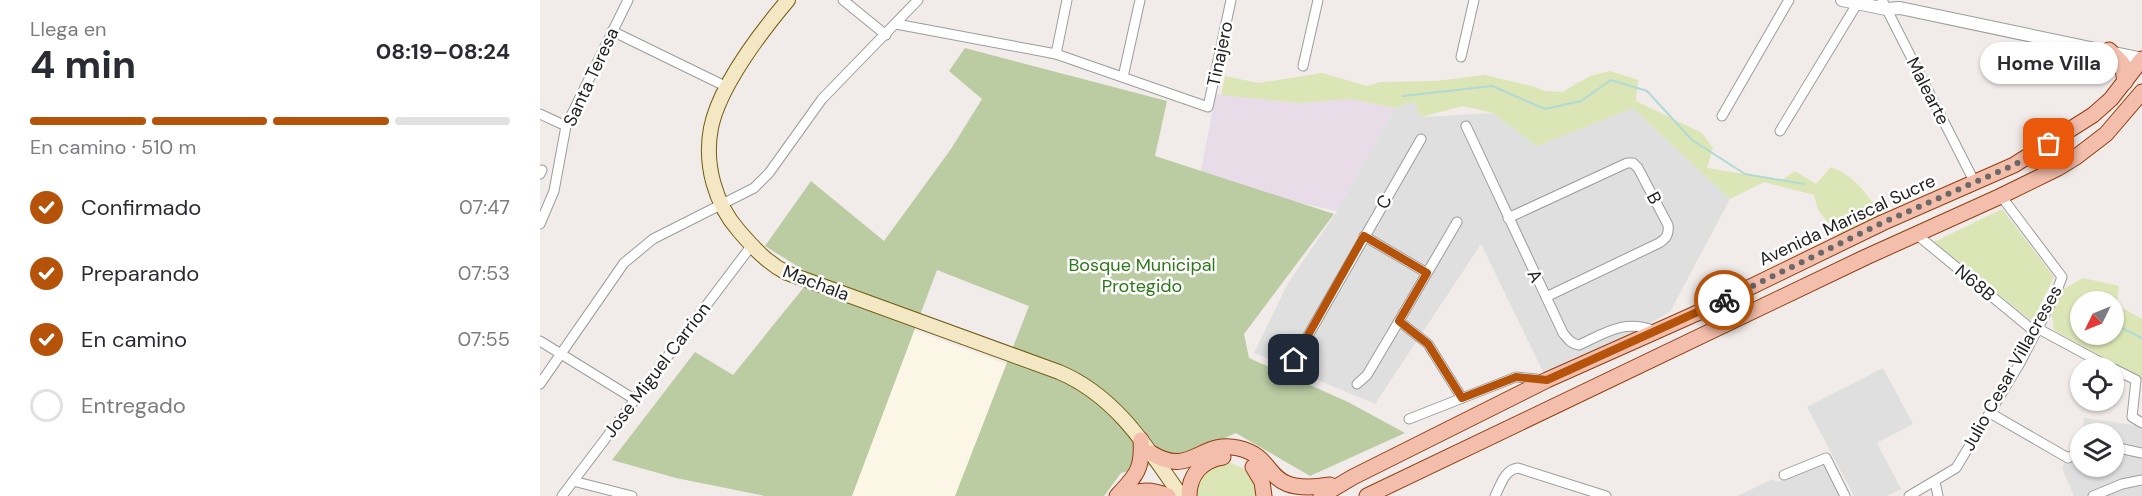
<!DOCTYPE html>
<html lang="es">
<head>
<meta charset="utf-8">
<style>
	body { margin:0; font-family:"DM Sans",sans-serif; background:#f7f7f7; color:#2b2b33; height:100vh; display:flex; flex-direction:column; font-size:22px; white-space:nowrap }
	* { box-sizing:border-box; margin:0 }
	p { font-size:20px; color:#7c7c81 }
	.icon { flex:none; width:33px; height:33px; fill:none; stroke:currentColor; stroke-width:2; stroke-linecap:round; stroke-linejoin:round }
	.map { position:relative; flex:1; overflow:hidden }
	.panel { display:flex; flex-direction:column; background:#fff; width:540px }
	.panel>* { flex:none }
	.needle { width:39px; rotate:227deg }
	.fabs { position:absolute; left:1530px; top:291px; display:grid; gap:12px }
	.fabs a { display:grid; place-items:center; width:54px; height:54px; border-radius:50%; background:#fff; box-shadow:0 2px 4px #0004; font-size:30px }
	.pin { position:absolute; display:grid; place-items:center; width:51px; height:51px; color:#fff; margin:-26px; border-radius:12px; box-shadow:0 3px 9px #0006 }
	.courier { position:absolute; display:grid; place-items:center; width:60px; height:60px; margin:-30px; border:4px solid #b45309; border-radius:50%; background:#fff; color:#222; box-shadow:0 2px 8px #0007 }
	.bubble { position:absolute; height:42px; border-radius:21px; background:#fff; box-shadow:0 2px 4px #0004; font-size:20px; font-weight:700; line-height:42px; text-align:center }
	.head em { font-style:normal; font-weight:700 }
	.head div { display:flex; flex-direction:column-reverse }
	.head { display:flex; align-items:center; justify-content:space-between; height:102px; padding:0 30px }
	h1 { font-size:39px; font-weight:700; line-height:45px }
	.bar { display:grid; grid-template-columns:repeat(4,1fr); gap:9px 6px; align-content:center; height:72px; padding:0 30px }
	.bar i { height:8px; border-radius:4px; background:#e1e1e2 }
	.bar .active { background:#b45309 }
	.bar p { grid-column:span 4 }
	ol { padding:0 30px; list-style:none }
	li { display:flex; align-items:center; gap:18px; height:66px }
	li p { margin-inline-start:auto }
	li .icon { padding:6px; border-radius:50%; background:#b45309; color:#fff; stroke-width:4 }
	li:last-child { color:#7c7c81 }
	li i { width:33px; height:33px; border:3px solid #e1e1e2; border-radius:50% }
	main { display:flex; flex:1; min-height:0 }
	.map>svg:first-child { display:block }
</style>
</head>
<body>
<main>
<section class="panel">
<div class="head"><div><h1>4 min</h1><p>Llega en</p></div><em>08:19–08:24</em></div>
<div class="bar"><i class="active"></i><i class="active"></i><i class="active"></i><i></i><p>En camino · 510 m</p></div>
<ol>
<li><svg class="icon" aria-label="check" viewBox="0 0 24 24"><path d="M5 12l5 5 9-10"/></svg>Confirmado<p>07:47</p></li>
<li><svg class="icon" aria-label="check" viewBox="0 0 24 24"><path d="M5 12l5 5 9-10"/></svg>Preparando<p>07:53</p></li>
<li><svg class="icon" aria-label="check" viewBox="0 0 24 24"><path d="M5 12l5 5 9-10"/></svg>En camino<p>07:55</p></li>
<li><i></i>Entregado</li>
</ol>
</section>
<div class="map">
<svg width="1602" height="496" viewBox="0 0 1602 496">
	<rect width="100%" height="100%" fill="#f1ece9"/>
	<g fill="#e0dfdf">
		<path d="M874 101 882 117 953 113 997 146 1093 108 1190 199 1130 312 1007 380 941 244 835 404 714 353 747 285 797 211 855 108Z"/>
		<path d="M1343 368 1373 424 1337 443 1361 489 1347 496H1314L1267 407Z"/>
		<path d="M1544 418 1602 426V496H1534L1522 468 1540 436V466H1574V434L1542 433Z"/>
		<path d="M1285 461 1300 496H1197L1233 479 1238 482Z"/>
	</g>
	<path fill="#e8dce9" d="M676 94 758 103 811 99 855 108 797 211 659 180Z"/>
	<path fill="#fcf6e7" d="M370 329 469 365 423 496H312Z"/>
	<g fill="#dce5b5" fill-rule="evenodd">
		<path d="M1070 71 1098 80 1096 101 1162 133 1173 148 1167 168 1242 180 1255 171 1276 184 1291 167C1317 177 1329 197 1344 220L1303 242 1278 210 1274 195 1224 182 1190 199 1093 108 997 146 953 113 923 106 881 117 874 101 855 108 811 99 758 103 681 95 685 76 718 83 782 73 827 86 841 82 896 81 945 75 996 87 1004 91 1022 92 1050 76Z"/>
		<path d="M1462 209 1514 277 1495 316 1490 320 1394 242Z"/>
		<path d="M1543 278 1579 286 1577 305 1602 319V379L1514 330 1511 309 1522 290ZM1540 302H1574V334H1540Z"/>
		<path d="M687 462C709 469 713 474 720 496H652C656 474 666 467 687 462Z"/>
	</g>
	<path fill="#bbcca3" d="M425 48 627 101 615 156 794 214 704 334 709 358 808 402 865 433 770 476 696 433 645 456 581 473 564 496H415L489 306 397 270 312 496H225L136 478 72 460 155 352 193 375 273 276 225 246 271 181 344 241 411 149 442 99 409 71Z"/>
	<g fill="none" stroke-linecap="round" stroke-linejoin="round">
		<g stroke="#afdad6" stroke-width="2">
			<path d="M863 96 952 86 1005 109 1041 101 1071 80 1107 91 1152 140 1205 174 1264 184"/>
			<path d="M1574 324 1602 338"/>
		</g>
		<g stroke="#9c9c9c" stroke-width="11">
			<g id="minor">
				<path d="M303 0 346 35"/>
				<path d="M1342 0 1435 183"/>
				<path d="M356 24 516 54 668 107 691 0"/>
				<path d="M72 31 187 87"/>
				<path d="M516 54 527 0"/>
				<path d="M921 57 934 0"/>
				<path d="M763 66 778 0"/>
				<path d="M583 77 600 0"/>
				<path d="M0 114 26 126"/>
				<path d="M1182 116 1249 0"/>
				<path d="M926 126 1023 333C1028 339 1031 344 1039 345 1067 332 1085 319 1115 331"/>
				<path d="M1240 131 1317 4"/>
				<path d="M0 174 2 170"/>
				<path d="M968 218 1087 163H1093L1098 168 1128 225C1129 234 1127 238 1119 243L1006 297"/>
				<path d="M0 224 14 191 26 126 88 0"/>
				<path d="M1376 234 1495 332"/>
				<path d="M824 236 887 273"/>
				<path d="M859 321 917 222"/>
				<path d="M1497 328 1571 368"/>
				<path d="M0 341 94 399"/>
				<path d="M754 360 881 139"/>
				<path d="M1574 369 1596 380 1592 417 1602 423"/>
				<path d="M0 384 84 263 113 239 214 188 229 173 282 99 378 0"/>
				<path d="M817 384 827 375 859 321 888 344 922 398"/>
				<path d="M1450 413 1528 458 1540 451"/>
				<path d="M869 419 976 377 1005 380"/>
				<path d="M1574 447 1602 453"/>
				<path d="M1244 475 1286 458 1305 496"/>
				<path d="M33 481 92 496"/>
				<path d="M1395 482 1398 496"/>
				<path d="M22 496 212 245"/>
				<path d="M955 496C961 485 964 470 978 468L1066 496"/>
				<path d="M1369 496 1416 468 1480 363 1516 293 1522 277 1461 196"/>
				<path d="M1553 496 1582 484 1602 480"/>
			</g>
		</g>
		<g stroke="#9c9c9c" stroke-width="14">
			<path id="tertiary" d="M1302 0 1346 9 1360 8 1602 59"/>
		</g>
		<g stroke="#715d11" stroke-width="16">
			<path id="secondary" d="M248 0C221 32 179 87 171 128 164 164 175 204 199 231 213 247 227 263 247 273L519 372C576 396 607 447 641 496"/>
		</g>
		<g stroke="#903e10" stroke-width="17">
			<g id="primary">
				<path d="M1569 50 1582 63 1585 82"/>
				<path d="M611 453C651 478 661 439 698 448 742 458 719 496 790 485"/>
				<path d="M713 467 722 482 724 496"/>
				<path d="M577 496C596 476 603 469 601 440"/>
				<path d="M587 496C601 488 614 490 628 496"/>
				<path d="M649 496C649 475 662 460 683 457"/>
				<path d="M781 496 813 477 1007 380 1155 314 1342 223 1474 165 1553 115 1571 99 1602 59"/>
				<path d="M827 496 1326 257 1461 196 1518 168 1536 157 1566 134 1602 92"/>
			</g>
		</g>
		<use href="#minor" stroke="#fff" stroke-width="9"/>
		<use href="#tertiary" stroke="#fff" stroke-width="12"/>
		<use href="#secondary" stroke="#f4e8c4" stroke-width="14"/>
		<use href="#primary" stroke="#f3beac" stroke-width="15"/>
	</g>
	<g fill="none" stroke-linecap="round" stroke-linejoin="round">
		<path stroke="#6a6968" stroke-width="6" stroke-dasharray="0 10.8" d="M1184 300 1342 223 1474 165 1509 144"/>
		<path stroke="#b45309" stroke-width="8" d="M754 360 824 236 887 273 859 321 888 344 922 398 976 377 1007 380 1184 300"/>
	</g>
	<g text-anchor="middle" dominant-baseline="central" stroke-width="5" stroke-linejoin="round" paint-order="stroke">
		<g font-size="18" fill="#222" stroke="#fff">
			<text transform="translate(680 54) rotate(-78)">Tinajero</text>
			<text transform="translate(51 77) rotate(-65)">Santa Teresa</text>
			<text transform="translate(1388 91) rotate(63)">Malearte</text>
			<text transform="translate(1114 198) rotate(62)">B</text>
			<text transform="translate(844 202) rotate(-60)">C</text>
			<text transform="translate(1307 220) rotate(-25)">Avenida Mariscal Sucre</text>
			<text transform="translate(995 276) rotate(64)">A</text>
			<text transform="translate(276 283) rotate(21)">Machala</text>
			<text transform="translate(1435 283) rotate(40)">N68B</text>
			<text transform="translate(1472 368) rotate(-61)">Julio Cesar Villacreses</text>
			<text transform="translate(117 370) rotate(-53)">Jose Miguel Carrion</text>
		</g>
		<g font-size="18" fill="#2d7818" stroke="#fff">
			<text x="602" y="265">Bosque Municipal<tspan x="602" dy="21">Protegido</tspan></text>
		</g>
	</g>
</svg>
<div class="fabs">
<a><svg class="needle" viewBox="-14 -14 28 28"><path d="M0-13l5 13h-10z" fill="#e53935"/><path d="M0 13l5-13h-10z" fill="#7c7c81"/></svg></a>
<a><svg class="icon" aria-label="locate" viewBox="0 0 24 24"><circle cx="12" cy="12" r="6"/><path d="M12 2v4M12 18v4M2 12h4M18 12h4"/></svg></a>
<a><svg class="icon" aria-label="layers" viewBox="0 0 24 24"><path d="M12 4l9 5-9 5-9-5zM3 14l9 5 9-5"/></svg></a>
</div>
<div class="pin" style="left:1509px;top:144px;background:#ea580c"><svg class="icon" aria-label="bag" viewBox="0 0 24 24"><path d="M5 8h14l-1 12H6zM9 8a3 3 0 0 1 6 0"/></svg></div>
<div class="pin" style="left:754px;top:360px;background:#1f2937"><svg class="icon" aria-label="home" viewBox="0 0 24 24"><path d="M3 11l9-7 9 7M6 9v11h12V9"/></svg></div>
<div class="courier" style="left:1184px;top:300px"><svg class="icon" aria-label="bike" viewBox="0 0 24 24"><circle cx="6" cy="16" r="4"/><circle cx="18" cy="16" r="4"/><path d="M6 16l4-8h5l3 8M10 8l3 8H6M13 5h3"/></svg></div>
<div class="bubble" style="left:1440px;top:42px;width:138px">Home Villa</div>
</div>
</main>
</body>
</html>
